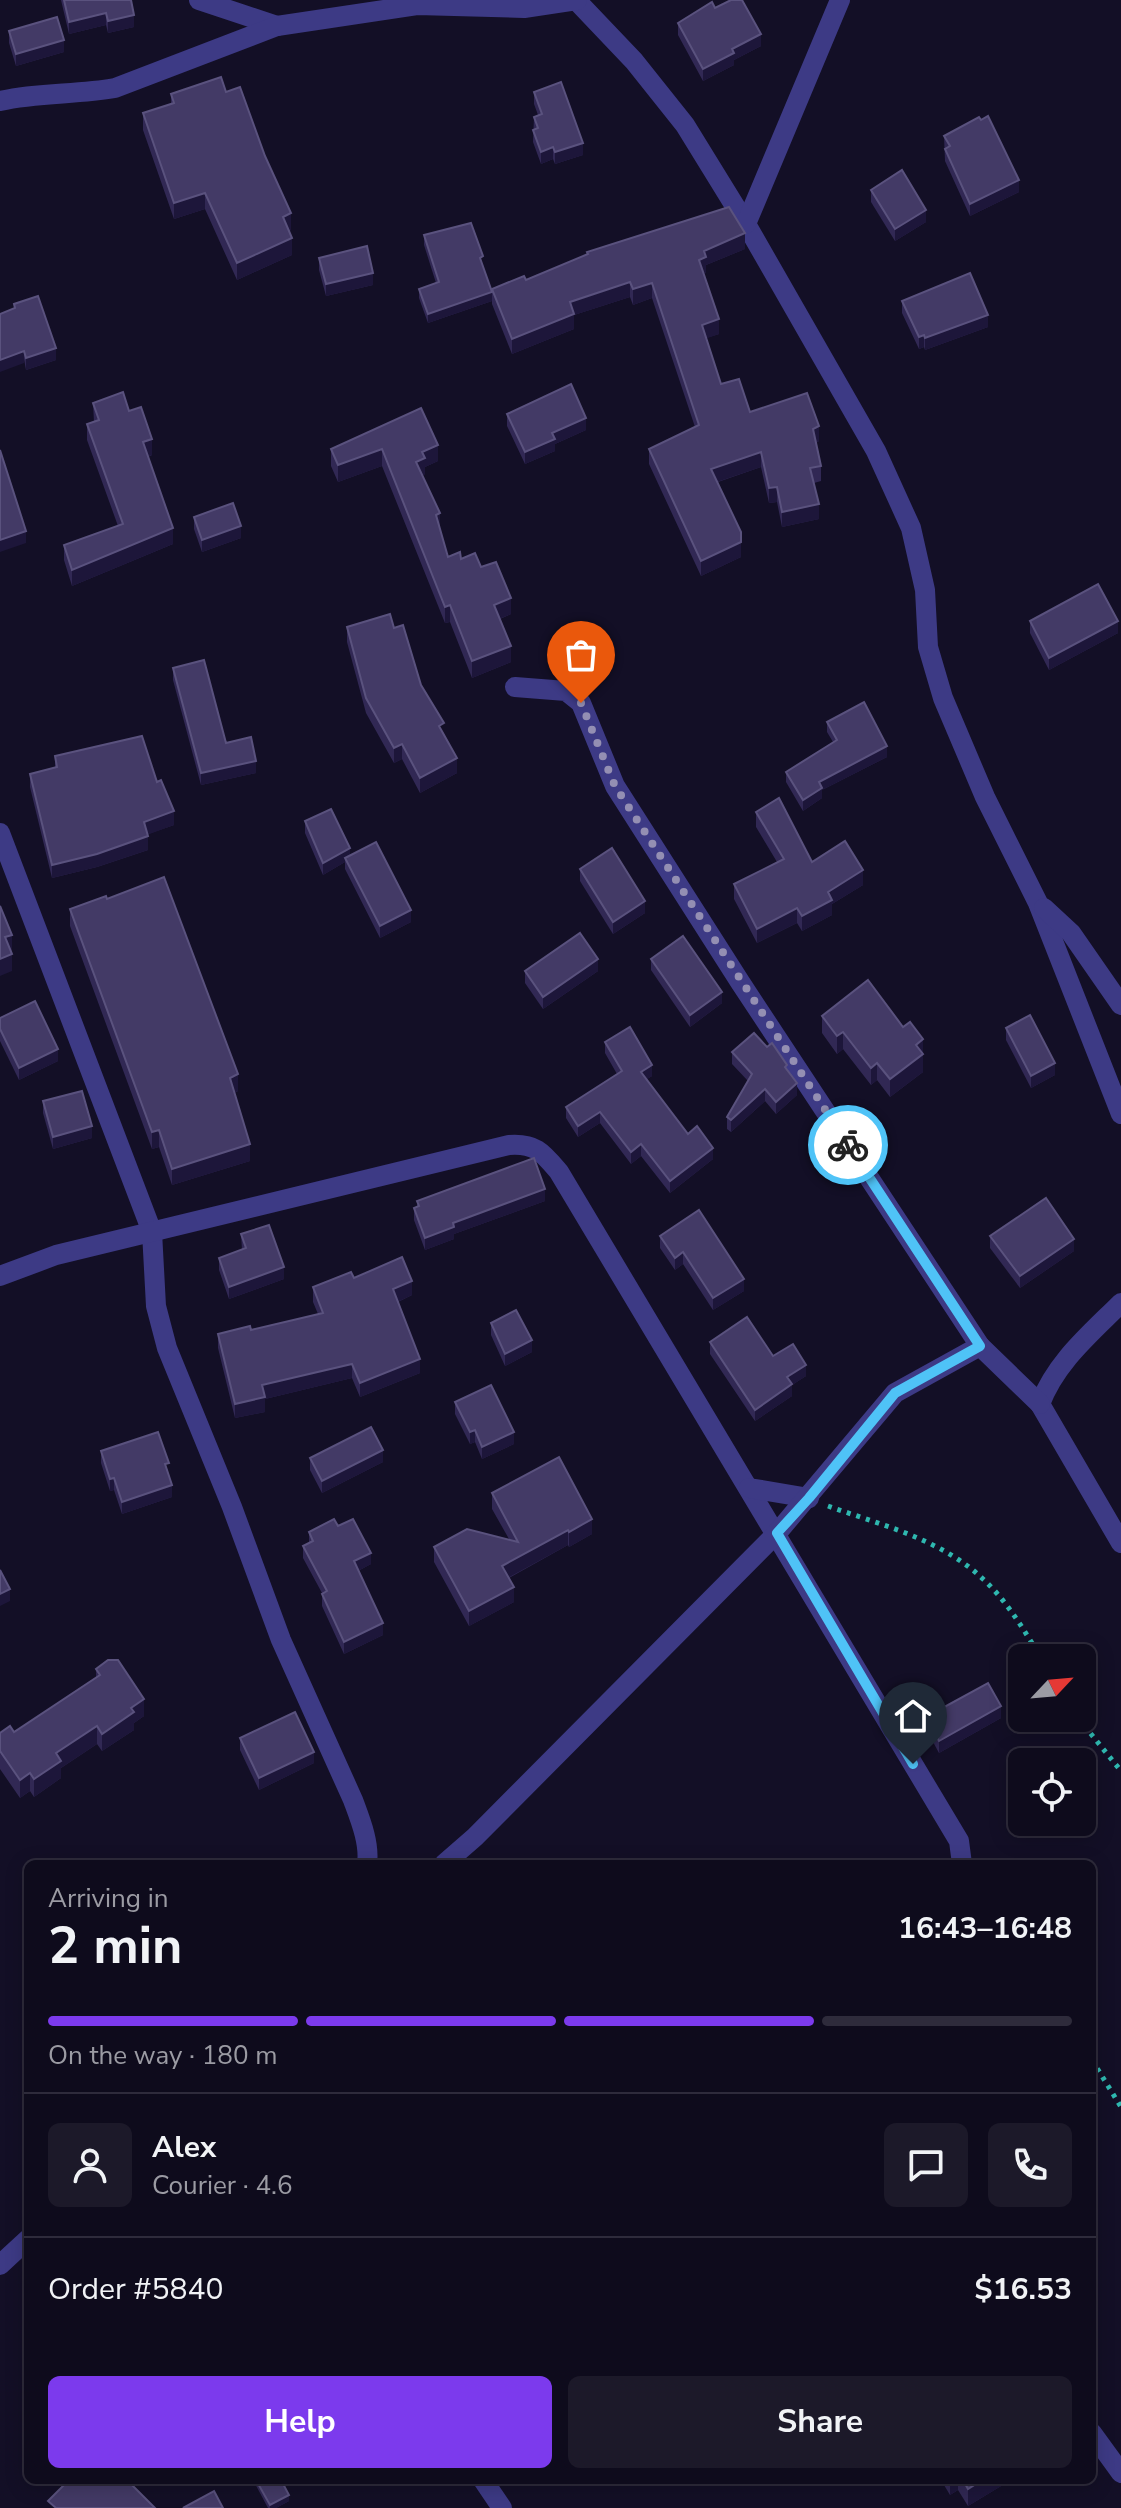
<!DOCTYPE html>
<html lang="en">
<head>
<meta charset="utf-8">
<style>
	body { margin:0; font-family:"Nunito Sans",sans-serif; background:#1c1929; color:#f1f3f6; height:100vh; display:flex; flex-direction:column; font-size:30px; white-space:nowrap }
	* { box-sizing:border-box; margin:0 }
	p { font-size:26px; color:#9b9ba3 }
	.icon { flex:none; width:44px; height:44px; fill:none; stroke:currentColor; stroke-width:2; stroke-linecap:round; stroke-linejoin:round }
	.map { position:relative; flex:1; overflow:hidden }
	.drawer { position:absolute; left:24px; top:1860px; width:1072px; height:624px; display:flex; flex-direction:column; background:#0e0b1c; border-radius:12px; box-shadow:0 4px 20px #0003,0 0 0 2px #2e2b3b }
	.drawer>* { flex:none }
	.needle { width:52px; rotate:64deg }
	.controls { position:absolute; left:1008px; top:1644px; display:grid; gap:16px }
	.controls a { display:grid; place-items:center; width:88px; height:88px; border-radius:12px; background:#0e0b1c; box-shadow:0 4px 20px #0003,0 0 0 2px #2e2b3b; font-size:40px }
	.pin { position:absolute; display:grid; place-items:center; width:68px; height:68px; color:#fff; margin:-82px -34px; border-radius:50% 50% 50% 0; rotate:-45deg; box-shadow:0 0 8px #0007 }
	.pin .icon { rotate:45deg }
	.courier { position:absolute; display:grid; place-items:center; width:80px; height:80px; margin:-40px; border:6px solid #4fc3f7; border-radius:50%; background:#fff; color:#222; box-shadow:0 2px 10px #0007 }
	.summary em { font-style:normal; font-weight:700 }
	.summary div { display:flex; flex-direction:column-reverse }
	.summary { display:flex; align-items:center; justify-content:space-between; height:136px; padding:0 24px }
	h1 { font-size:52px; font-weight:700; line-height:60px }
	.bar { display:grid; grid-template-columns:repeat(4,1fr); gap:12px 8px; align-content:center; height:96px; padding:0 24px }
	.bar i { height:10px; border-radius:6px; background:#2e2b3b }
	.bar .active { background:#7c3aed }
	.bar p { grid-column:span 4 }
	.line { display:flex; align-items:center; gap:20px; padding:0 24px; border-top:2px solid #2e2b3b }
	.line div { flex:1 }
	.round { display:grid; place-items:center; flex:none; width:84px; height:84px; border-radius:12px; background:#1c1929 }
	.primary-button { display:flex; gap:16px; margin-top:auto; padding:16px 24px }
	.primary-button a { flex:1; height:92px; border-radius:12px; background:#7c3aed; color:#fff; font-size:32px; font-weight:700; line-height:92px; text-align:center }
	.primary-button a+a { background:#1c1929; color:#f1f3f6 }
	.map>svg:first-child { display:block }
</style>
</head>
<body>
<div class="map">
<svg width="1121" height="2508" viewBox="0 0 1121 2508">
	<rect width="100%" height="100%" fill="#130f26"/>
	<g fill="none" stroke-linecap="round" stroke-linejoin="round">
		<g stroke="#2fb8b0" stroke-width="5" stroke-dasharray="4 6" stroke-linecap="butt">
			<path d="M828 1506C881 1525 941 1539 983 1579 1007 1601 1024 1630 1041 1658"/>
			<path d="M1078 1718 1121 1771"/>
			<path d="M1092 2060 1121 2107"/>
		</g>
		<g stroke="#3d3a85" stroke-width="20">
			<path d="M199 0 277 26"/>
			<path d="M576 0 634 61 685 125 746 224 876 451 911 528 925 590 928 647 943 698 985 797 1038 903 1121 1114"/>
			<path d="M0 101C38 92 77 95 115 88L277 26 417 5 524 8 577 0"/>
			<path d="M746 224 840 0"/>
			<path d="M515 687 566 691 581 703 615 786 740 982 980 1346"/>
			<path d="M0 833 152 1232 156 1306 167 1348 232 1507 281 1640 353 1800C360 1819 370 1843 367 1864"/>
			<path d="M1044 908 1071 933 1121 1005"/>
			<path d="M0 1276 56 1255 509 1145C536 1143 543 1153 559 1172L959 1841 962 1864"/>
			<path d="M1121 1303C1090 1334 1056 1362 1040 1404L1121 1543"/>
			<path d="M749 1488 809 1498"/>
			<path d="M444 1864 475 1837 777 1533 895 1393 980 1346 1040 1404"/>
			<path d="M0 2265 28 2239"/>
			<path d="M1092 2433 1121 2473"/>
			<path d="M483 2480 502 2508"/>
		</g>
	</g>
	<g fill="#312854">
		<path d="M61 0H131L134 27 108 33 106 25 69 34Z"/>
		<path d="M715 8 761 46 734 60V65L703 81 678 35V23Z"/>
		<path d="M9 31 64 52 16 66 9 43Z"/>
		<path d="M226 92 291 230 289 231 292 255 237 280 205 209 174 219 143 130V113L171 104V94Z"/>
		<path d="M534 92 583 155 555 164 553 159 541 164 533 142 534 117 538 115 534 104Z"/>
		<path d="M944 136 1019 192 970 216 945 161Z"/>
		<path d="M871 190 926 222 895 241 871 202Z"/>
		<path d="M424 235 483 265 492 301 428 323 419 298V289L436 283 424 245Z"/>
		<path d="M745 249 706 265V273H703L719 334 706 338 721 384 750 412 819 441 816 443 821 466V481L814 483 819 519 782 527 777 502 769 503 761 467 718 482 741 557 701 576 649 464V449L695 427 652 298 633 305 630 297 574 315V329L512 354 492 304V289L526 280Z"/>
		<path d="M319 258 373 285 326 296 319 270Z"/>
		<path d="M902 301 988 327 925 350 924 347 919 349 902 313Z"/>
		<path d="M14 304 56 360 26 370Z"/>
		<path d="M93 403 129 411 152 455 148 457 173 544 72 586 64 560V545L118 526 87 440V424L94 422Z"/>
		<path d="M421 408 438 461 425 467V474L422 476 448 557 461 559 481 567 511 614 500 619 511 662 472 678 450 622 445 623 382 466 338 482 331 466V449Z"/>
		<path d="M507 414 586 430 555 444V451L525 464 507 426Z"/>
		<path d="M194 517 241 538 202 552 194 529Z"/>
		<path d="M1030 621 1118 633 1049 670 1030 633Z"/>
		<path d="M347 627 394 628 421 685 457 773 420 793 402 759 394 763 366 713 347 642Z"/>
		<path d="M173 668 226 743 256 773 201 785 173 680Z"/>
		<path d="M827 722 887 757 822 790V798L803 811 786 782V772L833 742 827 732Z"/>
		<path d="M55 756 174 825 148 834V850L97 867 52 878 30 787V774L55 768Z"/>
		<path d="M756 812 812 862 863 885 832 904V915L802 931 797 923 757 943 734 899V884L777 862 756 827Z"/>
		<path d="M305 821 350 855 411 922 380 938 345 869V862L323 875 305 833Z"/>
		<path d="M580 869 645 913 613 934 580 881Z"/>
		<path d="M70 909 238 1091 234 1093 250 1161 172 1185 159 1147 152 1149 70 926Z"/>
		<path d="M651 959 722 1003 690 1027 651 970Z"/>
		<path d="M525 971H598L543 1009 525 983Z"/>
		<path d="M822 1016 903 1027 923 1039V1072L890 1097 877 1080 871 1085 843 1049 837 1054 822 1033Z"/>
		<path d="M0 1018 58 1061 19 1080 0 1041Z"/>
		<path d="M1006 1028 1055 1075 1031 1088 1006 1040Z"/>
		<path d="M605 1042 652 1076 647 1079 688 1134 713 1159 670 1193 641 1156 631 1164 600 1123 578 1137 566 1118V1107L617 1074 605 1053Z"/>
		<path d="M732 1052 787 1071 797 1095 776 1114 765 1101 731 1132 727 1129V1117L748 1081 732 1064Z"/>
		<path d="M43 1101 92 1138 53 1149 43 1113Z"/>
		<path d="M417 1201H545L454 1234V1239L425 1250 414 1220V1208L417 1206Z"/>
		<path d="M241 1234 284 1279 229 1299 219 1270V1258L242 1250Z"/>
		<path d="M660 1236 744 1291 713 1310 683 1264 675 1270 660 1248Z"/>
		<path d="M990 1236 1074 1251 1020 1288 990 1248Z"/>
		<path d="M354 1278 412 1295 398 1302 420 1373 360 1397 352 1378 265 1399V1412L235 1418 218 1348V1334L251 1330 318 1314 313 1302V1287Z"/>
		<path d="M491 1323 532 1352 505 1366 491 1335Z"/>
		<path d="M710 1342 773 1356 806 1376 792 1385V1396L755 1421 710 1354Z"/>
		<path d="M455 1402 514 1444 482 1459 475 1442 470 1444 455 1414Z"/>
		<path d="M101 1451 168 1475 172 1497 122 1514 114 1490 110 1491 101 1463Z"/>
		<path d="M310 1458 383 1462 322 1493 310 1470Z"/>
		<path d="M492 1493 592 1534 569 1547 568 1545 509 1578 514 1602 469 1626 434 1562V1547L509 1539 492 1509Z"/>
		<path d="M338 1526 371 1564 358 1571 383 1635 344 1654 322 1606V1593L303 1558V1546L309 1543V1532Z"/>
		<path d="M96 1669 144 1716 134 1723V1730L102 1751 97 1744 61 1768V1778L34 1797 30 1791 20 1798 0 1769V1733L14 1732 96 1677Z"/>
		<path d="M926 1717 1001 1718 939 1753 926 1729Z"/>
		<path d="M240 1738 314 1763 259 1790 240 1750Z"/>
		<path d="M253 2480H281L289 2501 276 2508H268Z"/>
		<path d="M941 2480H1011L968 2506 958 2490 950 2495Z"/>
	</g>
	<g fill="#1d163a">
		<path d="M106 13V25L69 34V22Z"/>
		<path d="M134 15V27L108 33V21Z"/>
		<path d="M761 34V46L734 60V65L703 81V69L732 49Z"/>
		<path d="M64 40V52L16 66V54Z"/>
		<path d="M583 143V155L555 164V152Z"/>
		<path d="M553 147V159L541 164V152Z"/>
		<path d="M1019 180V192L970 216V204Z"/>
		<path d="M205 193V209L174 219V203Z"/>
		<path d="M926 210V222L895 241V229Z"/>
		<path d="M291 213V230L283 233V217Z"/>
		<path d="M745 233V249L706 265V273L699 275V260L704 251Z"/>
		<path d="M292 238V255L237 280V263Z"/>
		<path d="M373 273V285L326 296V284Z"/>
		<path d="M630 282V297L574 315V329L512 354V339L570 302Z"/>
		<path d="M652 283V298L633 305V289Z"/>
		<path d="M492 292V301L428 323V314Z"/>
		<path d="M988 315V327L925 350V338Z"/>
		<path d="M719 319V334L702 340V325Z"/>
		<path d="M924 335V347L919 349V337Z"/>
		<path d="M56 348V360L26 370V358Z"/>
		<path d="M24 351V363L0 372V360Z"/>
		<path d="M586 418V430L555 444V451L525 464V452L552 433Z"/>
		<path d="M819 426V441L813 444V429Z"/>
		<path d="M152 439V455L143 458V442Z"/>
		<path d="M438 445V461L425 467V474L416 479V462L422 452Z"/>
		<path d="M382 449V466L338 482V465Z"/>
		<path d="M761 452V467L711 484V469Z"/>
		<path d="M777 487V502L769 503V488Z"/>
		<path d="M819 504V519L782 527V512Z"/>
		<path d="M440 513V530L436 515Z"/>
		<path d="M241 526V538L202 552V540Z"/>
		<path d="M173 528V544L72 586V570Z"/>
		<path d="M26 531V543L0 552V540Z"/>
		<path d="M741 542V557L701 576V561Z"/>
		<path d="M511 598V614L494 621V605Z"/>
		<path d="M450 605V622L445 623V607Z"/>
		<path d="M1118 621V633L1049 670V658Z"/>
		<path d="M511 646V662L472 678V661Z"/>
		<path d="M402 744V759L394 763V748Z"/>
		<path d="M887 746V757L822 790V798L803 811V800L819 782Z"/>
		<path d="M457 758V773L420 793V778Z"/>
		<path d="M256 761V773L201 785V773Z"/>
		<path d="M174 811V825L144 836V822Z"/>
		<path d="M148 836V850L97 867 52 878V865Z"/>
		<path d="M350 848V860L345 858V862L323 875V863Z"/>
		<path d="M863 870V885L832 904V915L802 931V916L828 892Z"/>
		<path d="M645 901V913L613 934V922Z"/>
		<path d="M797 908V923L757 943V929Z"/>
		<path d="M411 910V922L380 938V926Z"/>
		<path d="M12 935V952L5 937Z"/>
		<path d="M12 954V971L0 976V959Z"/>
		<path d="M598 959V971L543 1009V997Z"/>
		<path d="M722 992V1003L690 1027V1015Z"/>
		<path d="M843 1032V1049L837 1054V1036Z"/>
		<path d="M923 1039V1072L890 1097V1079L916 1045Z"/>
		<path d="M58 1049V1061L19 1080V1068Z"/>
		<path d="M877 1063V1080L871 1085V1068Z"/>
		<path d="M1055 1063V1075L1031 1088V1076Z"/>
		<path d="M652 1065V1076L641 1083V1072Z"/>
		<path d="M238 1074V1091L230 1094V1078Z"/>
		<path d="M797 1083V1095L776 1114V1102Z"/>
		<path d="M765 1089V1101L731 1132V1120Z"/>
		<path d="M600 1112V1123L578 1137V1126Z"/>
		<path d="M92 1126V1138L53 1149V1137Z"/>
		<path d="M159 1130V1147L152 1149V1132Z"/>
		<path d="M250 1144V1161L172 1185V1169Z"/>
		<path d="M641 1144V1156L631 1164V1152Z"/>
		<path d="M713 1148V1159L670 1193V1181Z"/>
		<path d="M545 1189V1201L454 1234V1239L425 1250V1238L453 1223Z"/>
		<path d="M1074 1239V1251L1020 1288V1276Z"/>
		<path d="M683 1252V1264L675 1270V1258Z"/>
		<path d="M284 1267V1279L229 1299V1287Z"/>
		<path d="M744 1279V1291L713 1310V1298Z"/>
		<path d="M412 1281V1295L393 1304V1289Z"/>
		<path d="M532 1340V1352L505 1366V1354Z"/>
		<path d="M420 1359V1373L360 1397V1383Z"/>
		<path d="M352 1364V1378L265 1399V1412L235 1418V1404L262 1385Z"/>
		<path d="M806 1365V1376L792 1385V1396L755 1421V1410L787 1377Z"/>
		<path d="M475 1430V1442L470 1444V1432Z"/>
		<path d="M514 1432V1444L482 1459V1447Z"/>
		<path d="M383 1450V1462L322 1493V1481Z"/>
		<path d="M114 1478V1490L110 1491V1479Z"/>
		<path d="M172 1485V1497L122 1514V1502Z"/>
		<path d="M592 1519V1534L569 1547V1532Z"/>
		<path d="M568 1530V1545L502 1581V1566Z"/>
		<path d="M371 1553V1564L354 1573V1561Z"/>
		<path d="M514 1587V1602L469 1626V1611Z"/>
		<path d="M10 1589V1601L0 1606V1594Z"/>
		<path d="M383 1623V1635L344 1654V1642Z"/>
		<path d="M144 1699V1716L134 1723V1730L102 1751V1734L131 1708Z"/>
		<path d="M1001 1706V1718L939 1753V1741Z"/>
		<path d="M97 1726V1744L61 1768V1778L34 1797V1779L56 1753Z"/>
		<path d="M314 1752V1763L259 1790V1778Z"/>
		<path d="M30 1773V1791L20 1798V1780Z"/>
		<path d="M950 2480H958V2490L950 2495Z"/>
		<path d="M982 2480H1011L968 2506V2489Z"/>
		<path d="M289 2495V2501L276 2508H270V2505Z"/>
	</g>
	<g fill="#433a66" stroke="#5a527e" stroke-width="2">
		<path d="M64 0H131L134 15 108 21 106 13 69 22Z"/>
		<path d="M731 0H742L761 34 732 49 734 53 703 69 678 23 712 2 715 8Z"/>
		<path d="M57 17 64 40 16 54 9 31Z"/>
		<path d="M221 77 226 92 240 87 265 156 291 213 283 217 292 238 237 263 205 193 174 203 143 113 174 103 171 94Z"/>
		<path d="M561 82 583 143 555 152 553 147 541 152 533 130 538 128 534 117 542 114 534 92Z"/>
		<path d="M988 116 1019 180 970 204 945 149 950 146 944 136 979 117 981 120Z"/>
		<path d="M902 170 926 210 895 229 871 190Z"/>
		<path d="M729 207 745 233 704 251 706 257 699 260 719 319 702 325 721 384 739 379 750 412 807 393 819 426 813 429 821 466 810 468 819 504 782 512 777 487 769 488 761 452 711 469 741 532V542L701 561 649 449 699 425 652 283 633 289 630 282 570 302 574 314 512 339 492 289 524 276 526 280 588 254 587 252Z"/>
		<path d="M471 223 483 256 480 258 492 292 428 314 419 289 439 282 424 235Z"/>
		<path d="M367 246 373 273 326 284 319 258Z"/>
		<path d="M970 273 988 315 925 338 924 335 919 337 902 301Z"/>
		<path d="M38 296 56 348 26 358 24 351 0 360V314L15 308 14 304Z"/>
		<path d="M571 384 586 418 552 433 555 439 525 452 507 414Z"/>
		<path d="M123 392 129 411 141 407 152 439 143 442 173 528 72 570 64 545 123 524 87 424 99 420 93 403Z"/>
		<path d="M421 408 438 445 422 452 425 458 416 462 440 513 436 515 448 557 460 552 461 559 475 553 481 567 496 562 511 598 494 605 511 646 472 661 450 605 445 607 382 449 338 465 331 449Z"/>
		<path d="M0 450 26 531 0 540Z"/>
		<path d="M233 503 241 526 202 540 194 517Z"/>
		<path d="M1098 584 1118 621 1049 658 1030 621Z"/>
		<path d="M390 614 394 628 403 625 421 685 444 723 439 726 457 758 420 778 402 744 394 748 366 698 347 627Z"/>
		<path d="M204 660 226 743 251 737 256 761 201 773 173 668Z"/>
		<path d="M864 702 887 746 819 782 822 788 803 800 786 772 837 740 827 722Z"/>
		<path d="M142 736 157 782 161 780 174 811 144 822 148 836 97 854 52 865 30 774 57 767 55 756Z"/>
		<path d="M779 798 812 862 845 841 863 870 828 892 832 900 802 916 797 908 757 929 734 884 784 859 756 812Z"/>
		<path d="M331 809 350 848 323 863 305 821Z"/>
		<path d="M376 842 411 910 380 926 345 858Z"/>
		<path d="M612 848 645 901 613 922 580 869Z"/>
		<path d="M164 877 238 1074 230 1078 250 1144 172 1169 159 1130 152 1132 70 909 106 896 107 899Z"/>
		<path d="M0 906 12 935 5 937 12 954 0 959Z"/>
		<path d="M580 933 598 959 543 997 525 971Z"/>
		<path d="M683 936 722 992 690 1015 651 959Z"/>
		<path d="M868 980 903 1027 910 1022 923 1039 916 1045 923 1054 890 1079 877 1063 871 1068 843 1032 837 1036 822 1016Z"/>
		<path d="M35 1001 58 1049 19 1068 0 1029V1018Z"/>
		<path d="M1030 1015 1055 1063 1031 1076 1006 1028Z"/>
		<path d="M630 1027 652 1065 641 1072 688 1134 697 1126 713 1148 670 1181 641 1144 631 1152 600 1112 578 1126 566 1107 622 1071 605 1042Z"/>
		<path d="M754 1033 767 1047 772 1043 787 1065 785 1067 797 1083 776 1102 765 1089 731 1120 727 1117 752 1074 732 1052Z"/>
		<path d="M82 1091 92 1126 53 1137 43 1101Z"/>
		<path d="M534 1158 545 1189 453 1223 454 1227 425 1238 414 1208 419 1206 417 1201Z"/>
		<path d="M1046 1198 1074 1239 1020 1276 990 1236Z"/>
		<path d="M699 1210 744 1279 713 1298 683 1252 675 1258 660 1236Z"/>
		<path d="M269 1225 284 1267 229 1287 219 1258 246 1248 241 1234Z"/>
		<path d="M402 1257 412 1281 393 1289 420 1359 360 1383 352 1364 262 1385 265 1397 235 1404 218 1334 250 1326 251 1330 323 1313 313 1287 351 1272 354 1278Z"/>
		<path d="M516 1310 532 1340 505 1354 491 1323Z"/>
		<path d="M747 1317 773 1356 793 1344 806 1365 787 1377 792 1384 755 1410 710 1342Z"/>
		<path d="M491 1385 514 1432 482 1447 475 1430 470 1432 455 1402Z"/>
		<path d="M371 1427 383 1450 322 1481 310 1458Z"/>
		<path d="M158 1432 169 1463 165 1464 172 1485 122 1502 114 1478 110 1479 101 1451Z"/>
		<path d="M559 1457 592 1519 569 1532 568 1530 502 1566 514 1587 469 1611 434 1547 467 1529 518 1542 492 1493Z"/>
		<path d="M334 1519 338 1526 353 1519 371 1553 354 1561 383 1623 344 1642 322 1594 327 1591 303 1546 313 1541 309 1532Z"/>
		<path d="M0 1570 10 1589 0 1594Z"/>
		<path d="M108 1660H118L144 1699 131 1708 134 1712 102 1734 97 1726 56 1753 61 1761 34 1779 30 1773 20 1780 0 1751V1733L10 1726 14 1732 100 1675 96 1669Z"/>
		<path d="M988 1683 1001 1706 939 1741 926 1717Z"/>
		<path d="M295 1712 314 1752 259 1778 240 1738Z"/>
		<path d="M69 2480H127L155 2508H56L48 2501Z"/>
		<path d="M256 2480H281L289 2495 270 2505Z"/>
		<path d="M963 2480H982L968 2489Z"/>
		<path d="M214 2491 223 2508H183Z"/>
	</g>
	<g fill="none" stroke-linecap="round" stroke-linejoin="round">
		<path stroke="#948fb3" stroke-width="8" stroke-dasharray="0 14.4" d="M581 703 615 786 848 1145"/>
		<path stroke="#4fc3f7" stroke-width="10" d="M848 1145 980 1346 895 1393 809 1498 777 1533 913 1764"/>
	</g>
</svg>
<div class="controls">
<a><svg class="needle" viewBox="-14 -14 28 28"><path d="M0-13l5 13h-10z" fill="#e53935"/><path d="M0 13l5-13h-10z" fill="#9b9ba3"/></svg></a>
<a><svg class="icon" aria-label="locate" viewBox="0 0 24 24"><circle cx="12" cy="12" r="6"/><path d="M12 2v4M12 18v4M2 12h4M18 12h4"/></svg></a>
</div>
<div class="pin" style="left:581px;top:703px;background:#ea580c"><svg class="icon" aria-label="bag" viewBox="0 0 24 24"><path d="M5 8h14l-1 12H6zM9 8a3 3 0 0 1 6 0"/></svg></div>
<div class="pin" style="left:913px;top:1764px;background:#1f2937"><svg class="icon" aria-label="home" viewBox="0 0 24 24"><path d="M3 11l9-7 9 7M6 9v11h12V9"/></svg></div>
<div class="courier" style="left:848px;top:1145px"><svg class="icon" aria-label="bike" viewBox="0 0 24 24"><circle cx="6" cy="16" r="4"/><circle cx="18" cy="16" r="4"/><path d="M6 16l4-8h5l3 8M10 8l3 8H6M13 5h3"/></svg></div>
<section class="drawer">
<div class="summary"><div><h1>2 min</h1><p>Arriving in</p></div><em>16:43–16:48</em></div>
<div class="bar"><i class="active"></i><i class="active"></i><i class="active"></i><i></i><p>On the way · 180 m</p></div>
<div class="line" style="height:144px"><a class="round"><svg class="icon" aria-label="person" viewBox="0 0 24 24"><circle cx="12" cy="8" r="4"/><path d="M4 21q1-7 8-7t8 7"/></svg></a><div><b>Alex</b><p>Courier · 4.6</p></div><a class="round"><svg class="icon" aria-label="chat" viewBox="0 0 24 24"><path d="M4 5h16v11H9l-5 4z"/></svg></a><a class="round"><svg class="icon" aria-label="phone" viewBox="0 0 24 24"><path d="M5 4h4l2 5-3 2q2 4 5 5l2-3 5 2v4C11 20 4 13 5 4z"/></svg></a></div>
<div class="line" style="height:104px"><div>Order #5840</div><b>$16.53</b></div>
<div class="primary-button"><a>Help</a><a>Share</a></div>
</section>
</div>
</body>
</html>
